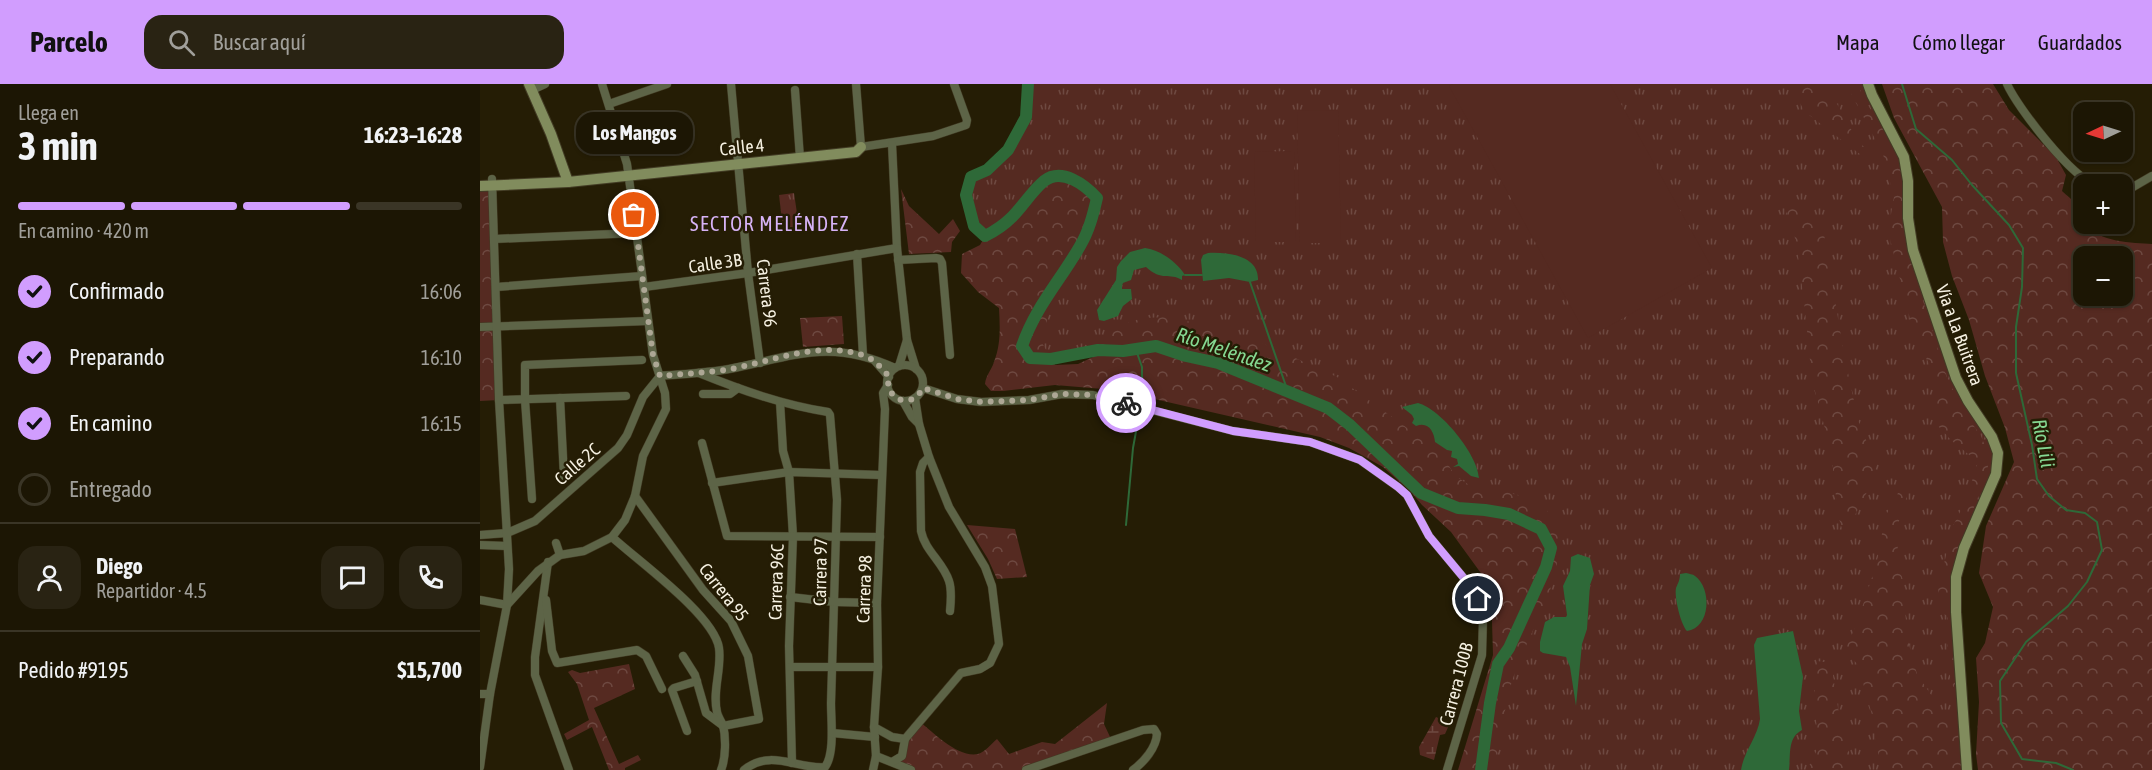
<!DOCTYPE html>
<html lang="es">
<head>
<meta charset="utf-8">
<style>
	body { margin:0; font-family:"Asap Condensed",sans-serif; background:#292313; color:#f1f3f6; height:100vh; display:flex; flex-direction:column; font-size:22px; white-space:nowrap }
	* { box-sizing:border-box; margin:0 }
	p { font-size:20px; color:#a09f9a }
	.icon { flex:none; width:33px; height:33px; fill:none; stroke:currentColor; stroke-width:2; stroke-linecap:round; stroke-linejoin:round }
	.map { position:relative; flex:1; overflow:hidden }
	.drawer { display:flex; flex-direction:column; background:#1c1604; width:480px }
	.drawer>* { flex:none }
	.needle { width:39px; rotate:266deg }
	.tools { position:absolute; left:1593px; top:18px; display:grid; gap:12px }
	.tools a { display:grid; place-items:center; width:60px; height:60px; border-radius:12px; background:#1c1604; box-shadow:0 2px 4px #0004,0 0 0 2px #3a3526; font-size:30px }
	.pin { position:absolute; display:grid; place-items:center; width:51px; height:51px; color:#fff; margin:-26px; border:3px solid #fff; border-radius:50%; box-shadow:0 2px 6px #0007 }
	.courier { position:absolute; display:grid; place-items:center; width:60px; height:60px; margin:-30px; border:4px solid #d19dfe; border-radius:50%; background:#fff; color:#222; box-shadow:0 2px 8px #0007 }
	.bubble { position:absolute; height:42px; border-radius:18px; background:#1c1604; box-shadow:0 2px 4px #0004,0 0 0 2px #3a3526; font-size:20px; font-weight:700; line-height:42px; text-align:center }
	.headline em { font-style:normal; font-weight:700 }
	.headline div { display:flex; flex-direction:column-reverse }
	.headline { display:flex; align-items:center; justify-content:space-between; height:102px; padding:0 18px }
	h1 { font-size:39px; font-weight:700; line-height:45px }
	.bar { display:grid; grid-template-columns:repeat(4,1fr); gap:9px 6px; align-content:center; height:72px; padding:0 18px }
	.bar i { height:8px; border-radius:4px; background:#3a3526 }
	.bar .current { background:#d19dfe }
	.bar p { grid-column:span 4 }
	.line { display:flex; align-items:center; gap:15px; padding:0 18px; border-top:2px solid #3a3526 }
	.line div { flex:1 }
	.round { display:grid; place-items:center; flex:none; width:63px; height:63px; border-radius:18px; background:#292313 }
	ol { padding:0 18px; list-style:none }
	li { display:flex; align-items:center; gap:18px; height:66px }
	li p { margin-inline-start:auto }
	li .icon { padding:6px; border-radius:50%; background:#d19dfe; color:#111; stroke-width:4 }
	li:last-child { color:#a09f9a }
	li i { width:33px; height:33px; border:3px solid #3a3526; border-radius:50% }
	header { display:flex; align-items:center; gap:36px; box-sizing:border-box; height:84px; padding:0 30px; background:#d19dfe; color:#111 }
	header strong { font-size:28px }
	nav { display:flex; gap:33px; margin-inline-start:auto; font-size:21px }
	.search { width:420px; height:54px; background:#292313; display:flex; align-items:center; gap:15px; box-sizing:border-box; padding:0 21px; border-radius:18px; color:#a09f9a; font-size:22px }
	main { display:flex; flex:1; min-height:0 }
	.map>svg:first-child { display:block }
</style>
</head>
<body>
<header>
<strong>Parcelo</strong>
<div class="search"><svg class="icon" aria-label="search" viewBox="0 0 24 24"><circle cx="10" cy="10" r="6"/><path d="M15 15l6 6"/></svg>Buscar aquí</div>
<nav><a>Mapa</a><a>Cómo llegar</a><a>Guardados</a></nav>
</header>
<main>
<section class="drawer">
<div class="headline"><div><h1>3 min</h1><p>Llega en</p></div><em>16:23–16:28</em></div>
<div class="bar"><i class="current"></i><i class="current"></i><i class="current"></i><i></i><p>En camino · 420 m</p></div>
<ol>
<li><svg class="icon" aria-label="check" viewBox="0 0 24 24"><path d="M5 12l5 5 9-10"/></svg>Confirmado<p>16:06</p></li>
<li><svg class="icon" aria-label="check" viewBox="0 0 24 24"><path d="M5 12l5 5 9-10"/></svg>Preparando<p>16:10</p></li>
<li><svg class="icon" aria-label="check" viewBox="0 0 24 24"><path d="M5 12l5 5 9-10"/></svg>En camino<p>16:15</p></li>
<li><i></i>Entregado</li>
</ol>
<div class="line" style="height:108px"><a class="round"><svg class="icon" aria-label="person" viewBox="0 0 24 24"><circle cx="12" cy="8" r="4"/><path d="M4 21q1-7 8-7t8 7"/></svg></a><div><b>Diego</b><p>Repartidor · 4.5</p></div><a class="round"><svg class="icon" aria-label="chat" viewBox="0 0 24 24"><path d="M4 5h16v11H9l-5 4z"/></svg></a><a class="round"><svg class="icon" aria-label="phone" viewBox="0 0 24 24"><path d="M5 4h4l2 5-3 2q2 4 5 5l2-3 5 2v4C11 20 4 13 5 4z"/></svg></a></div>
<div class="line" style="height:78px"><div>Pedido #9195</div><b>$15,700</b></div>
</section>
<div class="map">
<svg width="1672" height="686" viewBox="0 0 1672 686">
	<defs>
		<pattern id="grass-tufts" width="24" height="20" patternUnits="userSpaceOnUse" patternTransform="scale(1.5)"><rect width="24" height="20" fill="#552a21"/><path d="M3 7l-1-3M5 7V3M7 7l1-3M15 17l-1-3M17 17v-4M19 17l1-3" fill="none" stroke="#6e4941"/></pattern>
		<pattern id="forest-crowns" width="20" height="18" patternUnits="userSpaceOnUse" patternTransform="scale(1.5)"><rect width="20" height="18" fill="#552a21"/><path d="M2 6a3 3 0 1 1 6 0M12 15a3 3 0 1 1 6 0" fill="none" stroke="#6e4941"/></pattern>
		<pattern id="wetland-marsh" width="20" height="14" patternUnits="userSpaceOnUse" patternTransform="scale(1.5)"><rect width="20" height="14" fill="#552a21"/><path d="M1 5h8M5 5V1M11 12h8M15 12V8" fill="none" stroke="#6e4941"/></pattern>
	</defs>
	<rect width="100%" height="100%" fill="#251d05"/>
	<g fill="url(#grass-tufts)">
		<path d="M548 0H1388L1418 57 1428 134 1476 294 1518 369 1479 478 1487 686H1001L1048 523 910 379 618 266 571 275 550 274 568 208 600 162 548 114 531 134 505 152 494 142 486 111 491 93 507 86 528 66 546 33Z"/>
		<path d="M314 109 319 143 303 145 299 111Z"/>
	</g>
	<g fill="url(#forest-crowns)" fill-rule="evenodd">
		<path d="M1311 0H1346L1372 47 1389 70 1385 74 1324 27Z"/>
		<path d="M1366 0H1379L1381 10 1417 68 1421 83 1423 143 1430 175 1467 294 1486 331 1501 352 1509 372 1507 391 1486 443 1474 480 1478 612C1463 587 1469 559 1467 532L1463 529 1458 505 1473 442 1486 416 1498 378 1472 357 1459 343 1455 319 1457 296 1433 247 1408 147 1414 113 1403 70Z"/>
		<path d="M1402 0H1513L1529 26 1576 73 1586 91 1582 107C1592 116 1604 125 1604 140H1607C1617 158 1653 159 1672 160V686H1498L1496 670 1499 618 1496 574 1505 559 1513 523 1499 489 1506 442 1534 378 1525 344 1505 292 1489 236 1472 192 1463 158 1462 123 1414 34ZM1604 172H1642V212H1604Z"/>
		<path d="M584 92 605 101 617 114 612 137 600 162 575 199 562 259 575 281 598 280 613 273 624 252 642 241 662 234 689 233 728 242 752 253 780 258 857 293 941 354 965 375 975 392 1002 409 1026 408 1062 418C1066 426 1075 437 1077 446 1087 498 1043 555 1030 604 1023 631 1020 659 1015 686H978L1013 571 1011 503 971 448 942 421 930 407 903 383 869 364 840 353 635 306 575 301 523 307H511L505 300C506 291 511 287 514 278 521 260 520 243 519 224L498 208 481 189 482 170 500 161 505 152 531 134 565 96Z"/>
		<path d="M0 102H13L19 316 0 317Z"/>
		<path d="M421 105 429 122 459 150 473 135 480 147 472 158 471 168 429 170Z"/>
		<path d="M1315 113 1342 138 1364 270 1378 336 1396 381 1387 408 1364 452 1358 431 1351 367 1332 296 1324 217 1316 157 1305 124Z"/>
		<path d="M362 232 364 260 323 263 320 234Z"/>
		<path d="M1418 409H1428L1419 437 1417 478 1423 496 1427 553 1437 590 1478 651 1484 686H1401L1392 631 1378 581 1365 566 1377 539 1397 478 1405 433Z"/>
		<path d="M487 441 535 445 547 493 517 495 508 475Z"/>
		<path d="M1337 577 1351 579 1359 630 1374 686H1327L1339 662 1334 619Z"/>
		<path d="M149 580 155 605 114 624 139 680 158 671 161 676 145 684V686H129L112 643 87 656 84 650 109 636 97 600 88 588 92 586 100 589Z"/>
		<path d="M627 619 624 640 631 655 558 682 541 686H435L413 678 422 673 426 655 440 638C454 649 478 674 498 670 505 668 511 660 517 655L529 670 562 658 575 660Z"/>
	</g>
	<path fill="url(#wetland-marsh)" d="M956 633 970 639 965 650 960 651 954 676 940 671 939 663Z"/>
	<g fill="#552a21">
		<path d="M973 0H1130L1232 184 1108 254 969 2Z"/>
		<path d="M858 26 861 159H820L817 27Z"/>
		<path d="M814 67 816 158H776L774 68Z"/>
	</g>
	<g fill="#2e6938">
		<path d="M665 164C680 166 697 178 705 191L702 192V196C689 188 682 198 666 183L654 186 651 196 643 199 642 202V205H651L652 215 643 222 638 232 624 237 619 236 617 226 636 196 637 183 641 177 650 168Z"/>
		<path d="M728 169C747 168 779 171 778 196L770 198 749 194 723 197 721 176 723 171Z"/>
		<path d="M938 319C961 325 998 371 999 394L991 392 979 382 973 383 978 380 977 375 971 373 972 367 967 366 955 358C954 347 948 337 936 342L932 339 934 335 932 331 922 323Z"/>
		<path d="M1098 470 1110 474 1114 490 1110 501 1107 545 1102 560 1096 622 1090 583 1086 573 1063 569 1060 567V558L1065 538 1074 533H1086L1087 531 1083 502 1090 487 1091 473Z"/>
		<path d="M1206 489C1209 490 1213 490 1215 492 1232 504 1231 544 1207 547 1201 541 1194 513 1196 504 1198 499 1200 496 1200 490Z"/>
		<path d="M1313 547 1323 593 1319 627 1322 646C1307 654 1311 671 1309 686H1261C1264 667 1277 654 1280 635L1274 561 1277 554Z"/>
	</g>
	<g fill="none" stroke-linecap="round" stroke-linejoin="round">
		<g stroke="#2e6938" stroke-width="2">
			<path d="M1422 0 1436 45 1472 76 1492 101 1529 141 1543 164 1542 203 1536 243V289L1552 361 1557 395 1569 412 1586 426 1605 429 1617 438 1622 466 1607 498 1588 522 1546 558 1520 597 1521 639 1542 675 1576 679 1593 686"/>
			<path d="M705 191H722"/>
			<path d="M770 198 808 308"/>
			<path d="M656 266 662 283V312"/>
			<path d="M646 441 653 364 659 331"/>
		</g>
		<path stroke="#2e6938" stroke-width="12" d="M548 0 546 33 528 66 507 86 491 93 486 111 494 142 505 152C515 147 524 141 532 133 543 122 552 107 564 97 582 83 605 101 617 114 613 131 609 147 600 162 580 197 556 222 542 262L550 274 571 275 618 266 643 267 676 262 706 272 738 279 848 324 870 341 941 409 978 424 1005 426 1029 430 1061 445 1071 464 1066 483 1029 564 1018 580 1010 619 1001 686"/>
		<g stroke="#423b24" stroke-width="9">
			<g id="street">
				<path d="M251 0 268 189 280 279"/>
				<path d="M376 0 381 63 453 52 486 41 487 36 474 0"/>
				<path d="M1527 0C1537 23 1592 94 1615 100"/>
				<path d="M52 6 65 0"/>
				<path d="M315 6 320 74"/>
				<path d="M129 20 187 0"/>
				<path d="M412 60 417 164 427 256 436 285"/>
				<path d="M1642 104 1653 103 1672 92"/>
				<path d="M14 155 156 149"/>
				<path d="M377 170 383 271"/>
				<path d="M418 176 456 174 460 175 462 179 470 271"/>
				<path d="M16 203 162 192"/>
				<path d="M164 203 268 189 417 164"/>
				<path d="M0 243 168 237"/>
				<path d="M395 277 409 293"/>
				<circle cx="425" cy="299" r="18"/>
				<path d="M419 282 427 256"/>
				<path d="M219 289C261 306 303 321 348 328L350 331 357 416 351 619C351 636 355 670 345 683 318 686 291 664 264 686"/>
				<path d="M180 292C203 290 227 289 249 285 315 272 350 254 415 284"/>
				<path d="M443 304 477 315 501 318 549 316 582 310 613 311 753 347 830 358 880 376 918 403 927 411 949 452 988 499 998 515 1003 534 1002 571 967 686"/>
				<path d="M223 310H250L258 304"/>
				<path d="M80 314 84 393"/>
				<path d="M19 316 146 312"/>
				<path d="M423 317 432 333 439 340"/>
				<path d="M300 318 303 367 309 388 313 452 309 562 312 679"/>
				<path d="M222 359 247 452 400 453"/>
				<path d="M449 373 443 379 440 388 441 447C445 467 463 478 469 497 472 506 471 517 470 527"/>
				<path d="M232 399 309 388 401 391"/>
				<path d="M155 412 223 506 251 537 268 572 279 635 243 642"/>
				<path d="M52 415 45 316V281L162 276"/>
				<path d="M0 451 27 449 55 437 138 364 147 351 163 313 180 292"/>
				<path d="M132 453C158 477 234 531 239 564 242 585 232 607 237 628 238 633 241 637 243 641 246 653 246 674 241 686"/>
				<path d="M76 459 80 471"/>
				<path d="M0 461 27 462"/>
				<path d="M68 478 55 573V591L89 686"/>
				<path d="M310 513 354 518 397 519"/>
				<path d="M0 516 27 521 58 487 80 471 104 467 132 453 145 436 155 412 163 372 186 325 185 309 173 271 147 80 122 0"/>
				<path d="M66 516 72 567 77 579 157 566 166 572 182 605"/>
				<path d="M203 572 215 591 226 629 242 641"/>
				<path d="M310 583H398"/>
				<path d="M0 610H10"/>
				<path d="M394 643 412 653 425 655"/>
				<path d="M207 647 192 606 194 604 217 597"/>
				<path d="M352 649 395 653"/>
				<path d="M396 672 431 686"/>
				<path d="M412 678 422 672 425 655 481 589 500 585 510 579 519 560 512 502 505 483 469 423 449 373 439 340 435 314"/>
				<path d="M0 683 10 610 27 521 29 485 19 316 12 95"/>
				<path d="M393 686 396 672 394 643 398 583 397 519 405 325 403 309 408 301"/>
				<path d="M546 686 663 646 674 645 677 650C676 664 664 678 653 686"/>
			</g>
		</g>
		<g stroke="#423b24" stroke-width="12">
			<g id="secondary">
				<path d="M49 0 71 50 88 98"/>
				<path d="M1388 0 1392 11 1424 73 1428 97V134L1433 166 1476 294 1488 317 1512 353 1518 369 1516 390 1484 464 1476 493V528L1487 686"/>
				<path d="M0 102 88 98 376 68 381 63"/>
			</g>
		</g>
		<use href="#street" stroke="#5d6447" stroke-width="8"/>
		<use href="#secondary" stroke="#818c5d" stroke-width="10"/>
	</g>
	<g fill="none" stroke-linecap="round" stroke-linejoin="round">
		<path stroke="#ada795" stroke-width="6" stroke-dasharray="0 10.8" d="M154 131 173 271 180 292C202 290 223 289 245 286 289 279 340 255 385 272 396 276 401 285 409 292 406 303 411 312 421 316 432 318 438 313 443 304L477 315 501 318 549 316 582 310 613 311 646 319"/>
		<path stroke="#d19dfe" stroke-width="8" d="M646 319 753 347 830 358 880 376 918 403 927 411 949 452 988 499 998 515"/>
	</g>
	<g text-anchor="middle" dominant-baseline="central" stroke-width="5" stroke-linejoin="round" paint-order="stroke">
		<g font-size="18" fill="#f6f1e2" stroke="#251d05">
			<text transform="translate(262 63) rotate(-6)">Calle 4</text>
			<text transform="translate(235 179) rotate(-8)">Calle 3B</text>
			<text transform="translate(287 209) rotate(83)">Carrera 96</text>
			<text transform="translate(1480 251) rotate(70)">Vía a La Buitrera</text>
			<text transform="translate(97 380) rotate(-41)">Calle 2C</text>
			<text transform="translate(340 488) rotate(-89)">Carrera 97</text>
			<text transform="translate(296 498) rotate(-88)">Carrera 96C</text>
			<text transform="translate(384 505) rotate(-88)">Carrera 98</text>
			<text transform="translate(244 508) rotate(52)">Carrera 95</text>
			<text transform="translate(976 600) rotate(-75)">Carrera 100B</text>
		</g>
		<g font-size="20" letter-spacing="1.5" fill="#d7b3f7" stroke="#251d05">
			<text x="290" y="139">SECTOR MELÉNDEZ</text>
		</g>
		<g font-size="20" font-style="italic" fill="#85d891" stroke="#251d05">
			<text transform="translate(744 265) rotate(19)">Río Meléndez</text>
			<text transform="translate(1564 359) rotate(79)">Río Lili</text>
		</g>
	</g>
</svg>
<div class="tools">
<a><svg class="needle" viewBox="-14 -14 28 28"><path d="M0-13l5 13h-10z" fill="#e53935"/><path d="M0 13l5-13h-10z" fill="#a09f9a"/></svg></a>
<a>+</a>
<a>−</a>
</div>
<div class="pin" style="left:154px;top:131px;background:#ea580c"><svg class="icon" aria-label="bag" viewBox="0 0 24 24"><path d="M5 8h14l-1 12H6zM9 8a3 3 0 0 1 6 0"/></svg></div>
<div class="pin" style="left:998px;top:515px;background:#1f2937"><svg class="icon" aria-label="home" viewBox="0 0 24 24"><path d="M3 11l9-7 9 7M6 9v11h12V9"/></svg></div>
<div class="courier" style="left:646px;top:319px"><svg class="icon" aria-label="bike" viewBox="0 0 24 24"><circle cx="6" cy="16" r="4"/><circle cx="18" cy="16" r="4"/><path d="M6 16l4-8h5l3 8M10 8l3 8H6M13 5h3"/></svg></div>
<div class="bubble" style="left:96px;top:28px;width:117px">Los Mangos</div>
</div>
</main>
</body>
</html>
